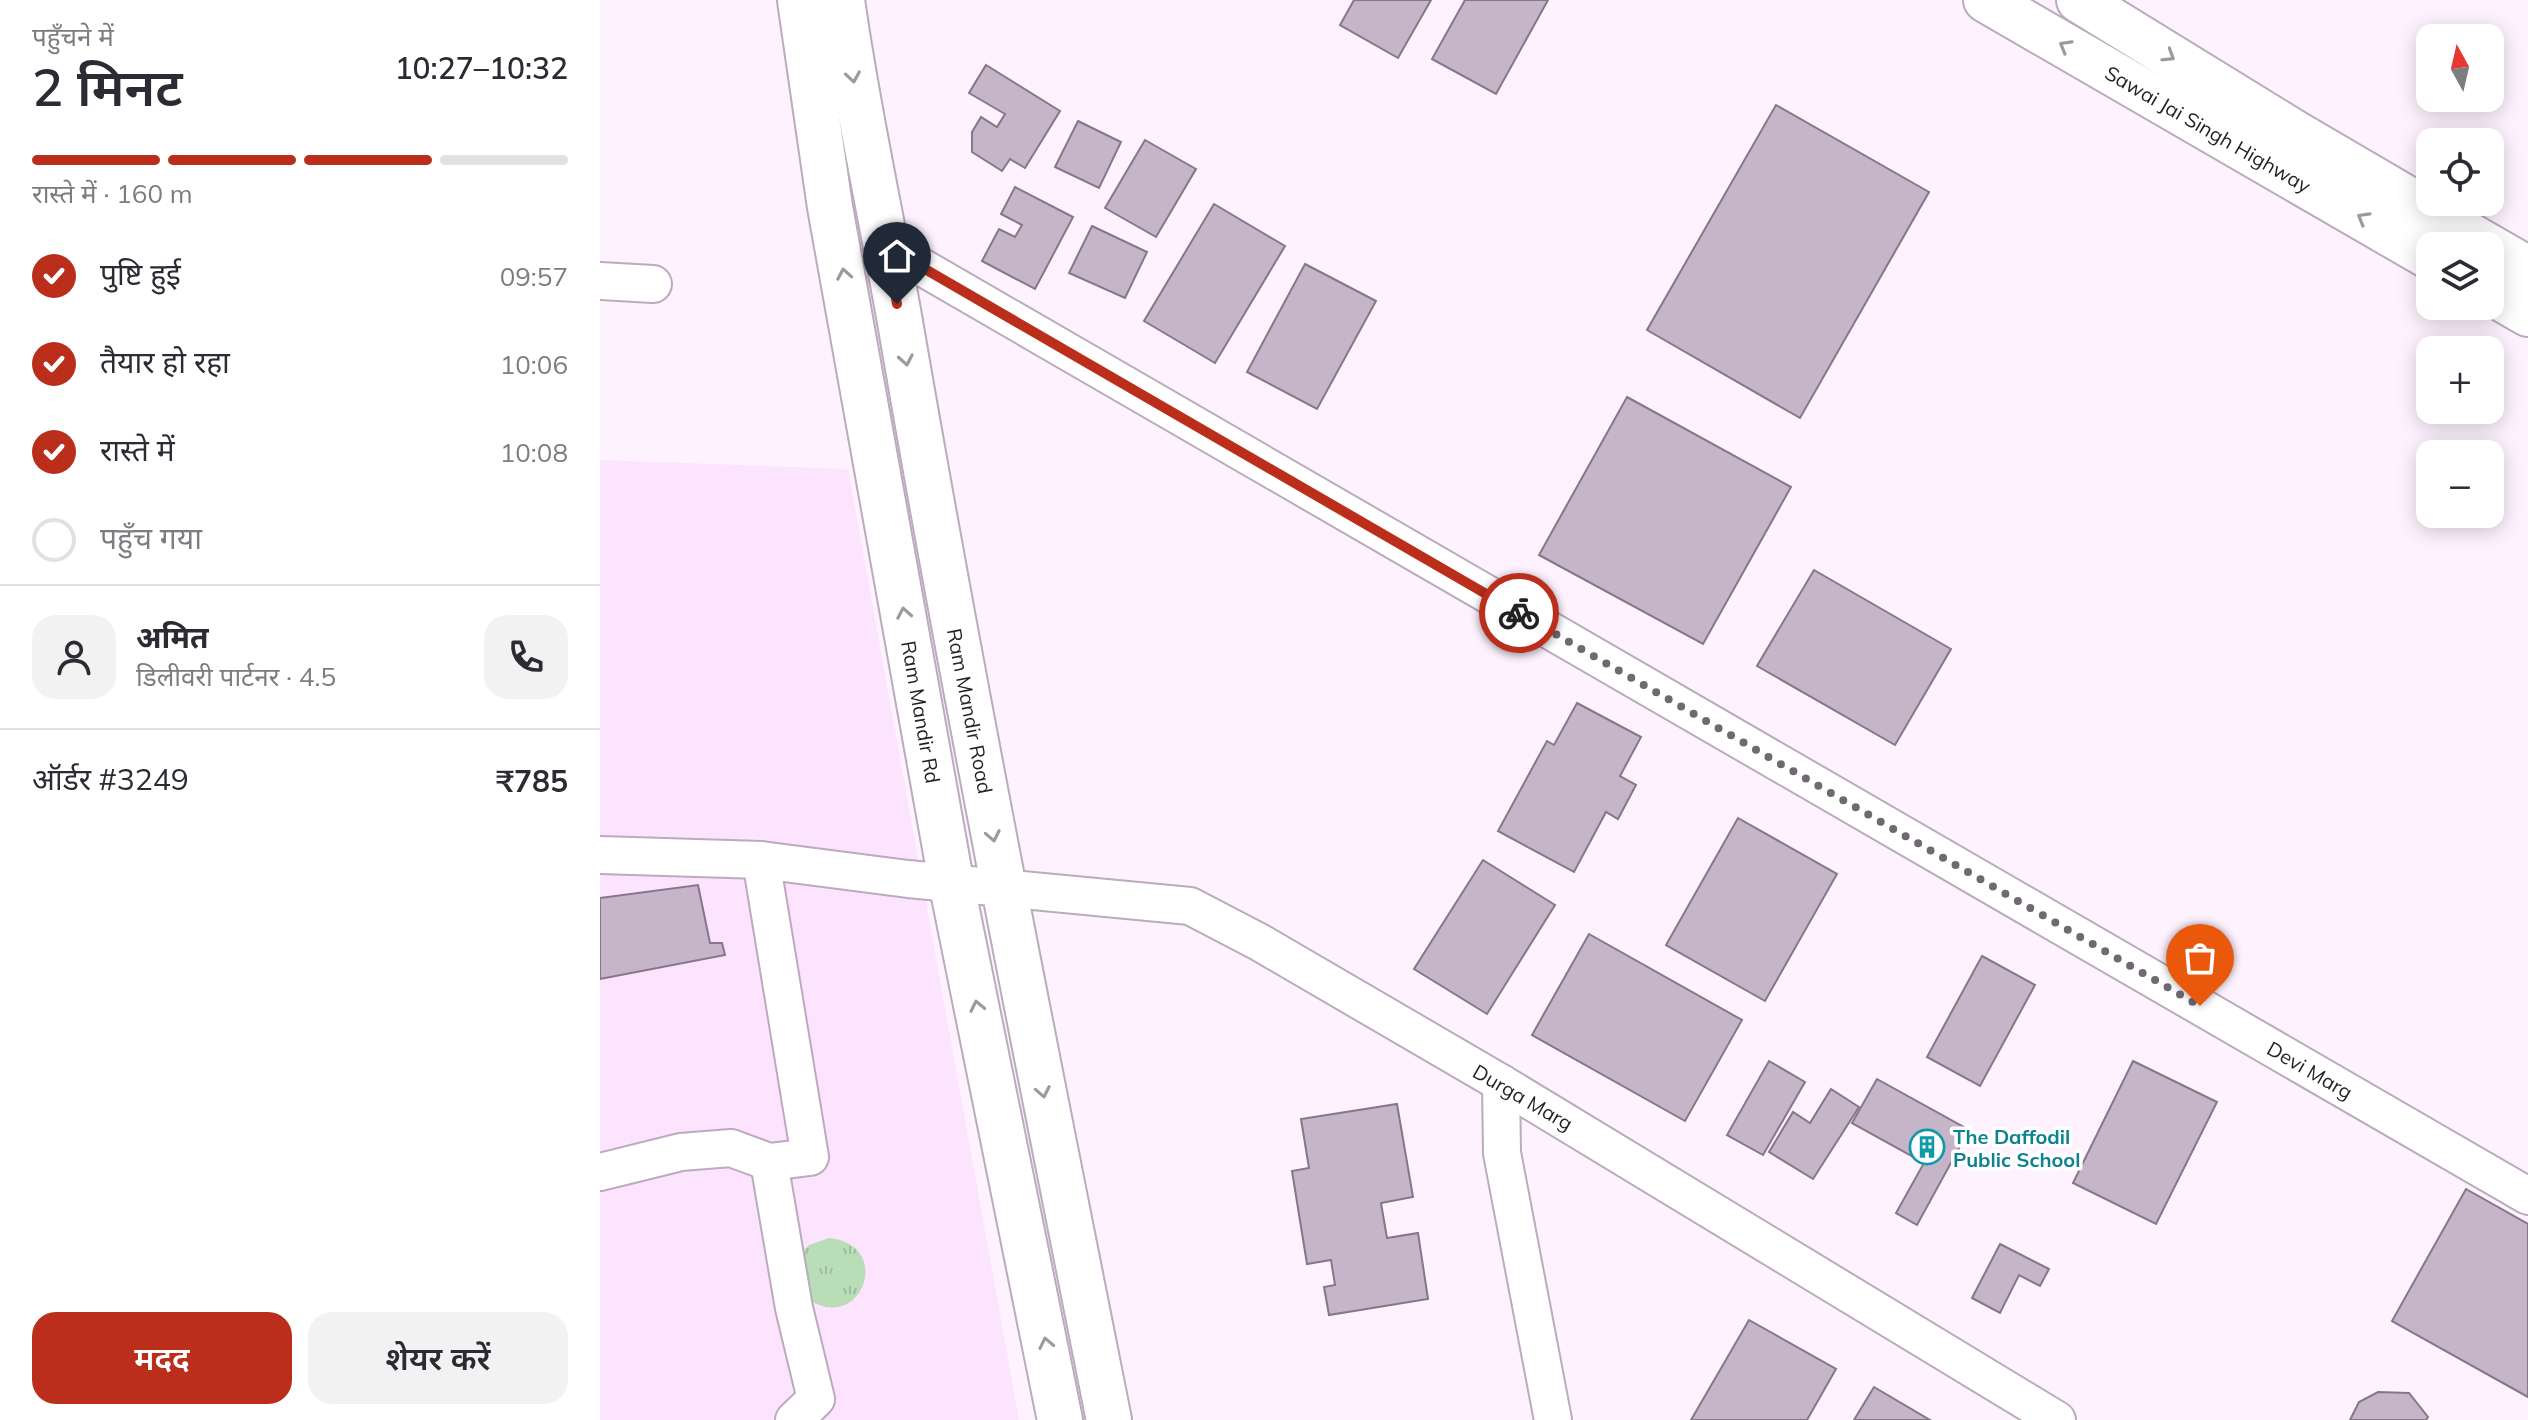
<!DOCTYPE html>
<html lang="hi">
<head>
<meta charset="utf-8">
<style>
	body { margin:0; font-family:Mulish,"Noto Sans Devanagari",sans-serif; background:#f2f2f3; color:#2b2b33; height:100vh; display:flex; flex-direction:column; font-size:30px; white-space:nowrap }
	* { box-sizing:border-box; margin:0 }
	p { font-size:26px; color:#7c7c81 }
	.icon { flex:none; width:44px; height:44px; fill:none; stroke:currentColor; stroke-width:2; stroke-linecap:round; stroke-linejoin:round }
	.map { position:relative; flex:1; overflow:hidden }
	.side { display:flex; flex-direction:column; background:#fff; width:600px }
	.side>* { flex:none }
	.needle { width:52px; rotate:352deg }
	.buttons { position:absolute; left:1816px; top:24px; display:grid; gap:16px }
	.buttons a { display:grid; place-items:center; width:88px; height:88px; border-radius:16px; background:#fff; box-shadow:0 4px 20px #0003; font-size:40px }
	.pin { position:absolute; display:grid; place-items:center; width:68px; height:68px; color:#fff; margin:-82px -34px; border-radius:50% 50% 50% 0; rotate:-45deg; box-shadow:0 0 8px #0007 }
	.pin .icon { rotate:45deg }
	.courier { position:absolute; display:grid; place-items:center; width:80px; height:80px; margin:-40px; border:6px solid #bb2e1b; border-radius:50%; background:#fff; color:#222; box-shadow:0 2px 10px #0007 }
	.headline em { font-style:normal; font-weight:600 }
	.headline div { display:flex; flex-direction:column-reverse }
	.headline { display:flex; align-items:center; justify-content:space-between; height:136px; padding:0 32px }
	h1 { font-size:52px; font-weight:600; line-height:60px }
	.bar { display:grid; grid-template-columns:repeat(4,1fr); gap:12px 8px; align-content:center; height:96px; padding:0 32px }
	.bar i { height:10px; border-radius:6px; background:#e1e1e2 }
	.bar .current { background:#bb2e1b }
	.bar p { grid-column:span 4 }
	.line { display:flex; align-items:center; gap:20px; padding:0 32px; border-top:2px solid #e1e1e2 }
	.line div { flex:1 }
	.round { display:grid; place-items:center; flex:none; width:84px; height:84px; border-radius:24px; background:#f2f2f3 }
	ol { padding:0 32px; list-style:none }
	li { display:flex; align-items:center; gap:24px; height:88px }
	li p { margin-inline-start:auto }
	li .icon { padding:8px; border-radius:50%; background:#bb2e1b; color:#fff; stroke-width:4 }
	li:last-child { color:#7c7c81 }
	li i { width:44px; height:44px; border:4px solid #e1e1e2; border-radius:50% }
	.action { display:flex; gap:16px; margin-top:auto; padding:16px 32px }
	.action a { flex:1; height:92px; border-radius:24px; background:#bb2e1b; color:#fff; font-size:32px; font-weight:600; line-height:92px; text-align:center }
	.action a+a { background:#f2f2f3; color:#2b2b33 }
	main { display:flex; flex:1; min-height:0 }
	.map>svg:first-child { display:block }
</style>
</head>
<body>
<main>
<section class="side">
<div class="headline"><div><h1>2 मिनट</h1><p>पहुँचने में</p></div><em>10:27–10:32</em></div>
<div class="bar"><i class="current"></i><i class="current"></i><i class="current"></i><i></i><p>रास्ते में · 160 m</p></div>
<ol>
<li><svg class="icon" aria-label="check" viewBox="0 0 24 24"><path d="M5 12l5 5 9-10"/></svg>पुष्टि हुई<p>09:57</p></li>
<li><svg class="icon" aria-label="check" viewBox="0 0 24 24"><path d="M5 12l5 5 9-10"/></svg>तैयार हो रहा<p>10:06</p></li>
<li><svg class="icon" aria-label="check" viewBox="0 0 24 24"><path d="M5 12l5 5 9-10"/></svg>रास्ते में<p>10:08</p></li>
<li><i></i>पहुँच गया</li>
</ol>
<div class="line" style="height:144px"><a class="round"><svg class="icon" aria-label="person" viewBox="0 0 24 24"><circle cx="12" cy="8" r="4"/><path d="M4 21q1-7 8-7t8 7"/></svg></a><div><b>अमित</b><p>डिलीवरी पार्टनर · 4.5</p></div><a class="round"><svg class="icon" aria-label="phone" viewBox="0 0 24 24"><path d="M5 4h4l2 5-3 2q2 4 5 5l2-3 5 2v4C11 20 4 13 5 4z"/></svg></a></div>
<div class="line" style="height:104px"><div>ऑर्डर #3249</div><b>₹785</b></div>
<div class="action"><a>मदद</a><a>शेयर करें</a></div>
</section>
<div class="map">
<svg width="1928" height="1420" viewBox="0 0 1928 1420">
	<defs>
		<pattern id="grass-tufts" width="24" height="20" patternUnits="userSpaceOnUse" patternTransform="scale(2)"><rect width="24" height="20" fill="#b8ddb7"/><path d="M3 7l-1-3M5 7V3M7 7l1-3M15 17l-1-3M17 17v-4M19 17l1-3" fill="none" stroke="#9ebd9d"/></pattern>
	</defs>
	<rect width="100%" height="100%" fill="#fdf2fe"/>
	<path fill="#fce3fe" d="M0 460 248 469 419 1420H0Z"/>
	<path fill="url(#grass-tufts)" d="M229 1238C296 1245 260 1338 205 1297L201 1253 209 1245Z"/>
	<g fill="#c6b4c8" stroke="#877689" stroke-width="2">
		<path d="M754 0H831L798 58 740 25Z"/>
		<path d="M865 0H948L896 94 832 59Z"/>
		<path d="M386 65 460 111 425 168 410 159 402 171 372 152V132L381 117 397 127 405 114 369 93Z"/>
		<path d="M1176 105 1329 192 1200 418 1047 330Z"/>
		<path d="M478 121 521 142 499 188 455 167Z"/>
		<path d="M545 140 596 169 556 237 505 208Z"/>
		<path d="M415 187 473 217 435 289 382 261 399 229 415 237 422 225 401 214Z"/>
		<path d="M614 204 685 246 615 363 544 321Z"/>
		<path d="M492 226 547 252 525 298 469 273Z"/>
		<path d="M705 264 776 301 717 409 647 372Z"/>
		<path d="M1027 397 1191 487 1103 644 939 555Z"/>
		<path d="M1214 570 1351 649 1295 745 1157 666Z"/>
		<path d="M977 703 1041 737 1020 776 1036 785 1018 819 1006 812 974 872 898 831 947 741 954 745Z"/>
		<path d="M1138 818 1237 874 1165 1001 1066 945Z"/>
		<path d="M883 860 955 905 887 1014 814 969Z"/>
		<path d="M98 885 110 943H122L125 955 0 979V898Z"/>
		<path d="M989 934 1142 1020 1085 1121 932 1035Z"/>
		<path d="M1382 956 1435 985 1380 1086 1327 1057Z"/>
		<path d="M1169 1061 1205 1082 1163 1155 1127 1135Z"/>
		<path d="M1533 1061 1617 1102 1556 1224 1473 1183Z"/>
		<path d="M1277 1079 1369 1130 1317 1225 1296 1213 1324 1163 1252 1123Z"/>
		<path d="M1231 1089 1259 1107 1213 1179 1169 1152 1193 1112 1210 1123Z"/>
		<path d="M797 1104 813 1197 781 1203 787 1238 818 1233 828 1299 729 1315 724 1287 735 1285 731 1260 707 1264 692 1171 709 1168 701 1119Z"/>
		<path d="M1866 1189 1928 1224V1397L1792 1321Z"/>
		<path d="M1400 1244 1449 1269 1440 1286 1419 1275 1400 1313 1372 1298Z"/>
		<path d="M1149 1320 1236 1369 1207 1420H1091Z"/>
		<path d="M1274 1387 1330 1420H1254Z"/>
		<path d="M1778 1392 1809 1393 1828 1417 1826 1420H1750L1759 1402Z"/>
	</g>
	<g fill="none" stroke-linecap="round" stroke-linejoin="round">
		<g stroke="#bcaabe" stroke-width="40">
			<g id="minor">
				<path d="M287 247 1928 1196"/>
				<path d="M0 281 53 284"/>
				<path d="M0 855 161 860 210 1157 169 1162 131 1148 81 1152 0 1172"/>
				<path d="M161 860 308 879 590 906 659 942 901 1083 1457 1420"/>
				<path d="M901 1083 902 1153 953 1420"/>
				<path d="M169 1162 194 1308 216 1399 194 1420"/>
			</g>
		</g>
		<g stroke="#bcaabe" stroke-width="48">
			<g id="primary">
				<path d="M200 0 230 207 351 881 460 1420"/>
				<path d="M242 0C257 108 281 214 300 322 363 689 436 1054 509 1420"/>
				<path d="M1386 0 1830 257"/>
				<path d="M1479 0 1695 133 1888 246"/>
				<path d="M1890 247 1928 269"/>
				<path d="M1890 292 1928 314"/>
			</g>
		</g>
		<use href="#minor" stroke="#fff" stroke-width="36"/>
		<use href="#primary" stroke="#fff" stroke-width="44"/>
	</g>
	<defs><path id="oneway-chevron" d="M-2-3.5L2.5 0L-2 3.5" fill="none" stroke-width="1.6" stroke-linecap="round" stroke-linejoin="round" transform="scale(2)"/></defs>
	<g stroke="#9d9a9e">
		<use href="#oneway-chevron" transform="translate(1465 46) rotate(-150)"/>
		<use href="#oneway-chevron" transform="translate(1569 56) rotate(32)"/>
		<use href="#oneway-chevron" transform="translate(253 77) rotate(81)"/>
		<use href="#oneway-chevron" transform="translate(1763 218) rotate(-150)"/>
		<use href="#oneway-chevron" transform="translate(244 274) rotate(-100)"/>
		<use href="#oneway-chevron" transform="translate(306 360) rotate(80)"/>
		<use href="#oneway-chevron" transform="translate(304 613) rotate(-100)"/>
		<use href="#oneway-chevron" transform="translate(393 836) rotate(79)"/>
		<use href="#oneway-chevron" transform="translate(377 1006) rotate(-102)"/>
		<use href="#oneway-chevron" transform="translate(443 1092) rotate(79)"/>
		<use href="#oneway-chevron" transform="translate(446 1343) rotate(-102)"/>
	</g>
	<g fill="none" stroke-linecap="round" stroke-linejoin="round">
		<path stroke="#716972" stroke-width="8" stroke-dasharray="0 14.4" d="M919 613 1600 1006"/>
		<path stroke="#bb2e1b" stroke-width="10" d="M297 304 287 247 919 613"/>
	</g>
	<defs>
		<g id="building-ring" transform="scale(1.8)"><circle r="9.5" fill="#fff" stroke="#0f9aa8" stroke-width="1.5"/><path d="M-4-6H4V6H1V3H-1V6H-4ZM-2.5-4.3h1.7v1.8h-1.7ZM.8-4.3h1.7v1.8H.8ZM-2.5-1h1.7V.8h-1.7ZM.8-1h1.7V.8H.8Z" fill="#0f9aa8"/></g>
	</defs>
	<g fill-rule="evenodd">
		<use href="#building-ring" x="1327" y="1147"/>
	</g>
	<g text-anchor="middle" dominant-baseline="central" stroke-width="7" stroke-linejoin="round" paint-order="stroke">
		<g font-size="20" fill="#261f27" stroke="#fff">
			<text transform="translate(1608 129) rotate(30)">Sawai Jai Singh Highway</text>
			<text transform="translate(370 711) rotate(79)">Ram Mandir Road</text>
			<text transform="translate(321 712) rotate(80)">Ram Mandir Rd</text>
			<text transform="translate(1710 1070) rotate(30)">Devi Marg</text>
			<text transform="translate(923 1097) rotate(30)">Durga Marg</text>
		</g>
		<g font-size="20" font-weight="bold" fill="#0d838f" stroke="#fff" text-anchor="start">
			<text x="1353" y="1136">The Daffodil<tspan x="1353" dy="23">Public School</tspan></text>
		</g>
	</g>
</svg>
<div class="buttons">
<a><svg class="needle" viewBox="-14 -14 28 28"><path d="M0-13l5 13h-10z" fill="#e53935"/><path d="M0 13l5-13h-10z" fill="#7c7c81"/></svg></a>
<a><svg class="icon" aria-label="locate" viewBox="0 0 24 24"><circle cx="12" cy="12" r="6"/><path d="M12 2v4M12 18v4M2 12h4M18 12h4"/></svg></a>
<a><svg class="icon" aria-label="layers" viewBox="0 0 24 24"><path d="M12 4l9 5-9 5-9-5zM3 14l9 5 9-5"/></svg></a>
<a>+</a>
<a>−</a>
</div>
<div class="pin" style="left:1600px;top:1006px;background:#ea580c"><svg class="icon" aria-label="bag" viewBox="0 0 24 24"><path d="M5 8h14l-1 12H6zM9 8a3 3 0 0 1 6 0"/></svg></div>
<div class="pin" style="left:297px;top:304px;background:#1f2937"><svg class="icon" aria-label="home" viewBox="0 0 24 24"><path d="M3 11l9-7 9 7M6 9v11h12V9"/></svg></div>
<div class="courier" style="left:919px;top:613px"><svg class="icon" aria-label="bike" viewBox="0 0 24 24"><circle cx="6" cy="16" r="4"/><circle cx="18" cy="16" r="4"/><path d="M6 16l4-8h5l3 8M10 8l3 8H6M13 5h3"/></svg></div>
</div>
</main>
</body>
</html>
